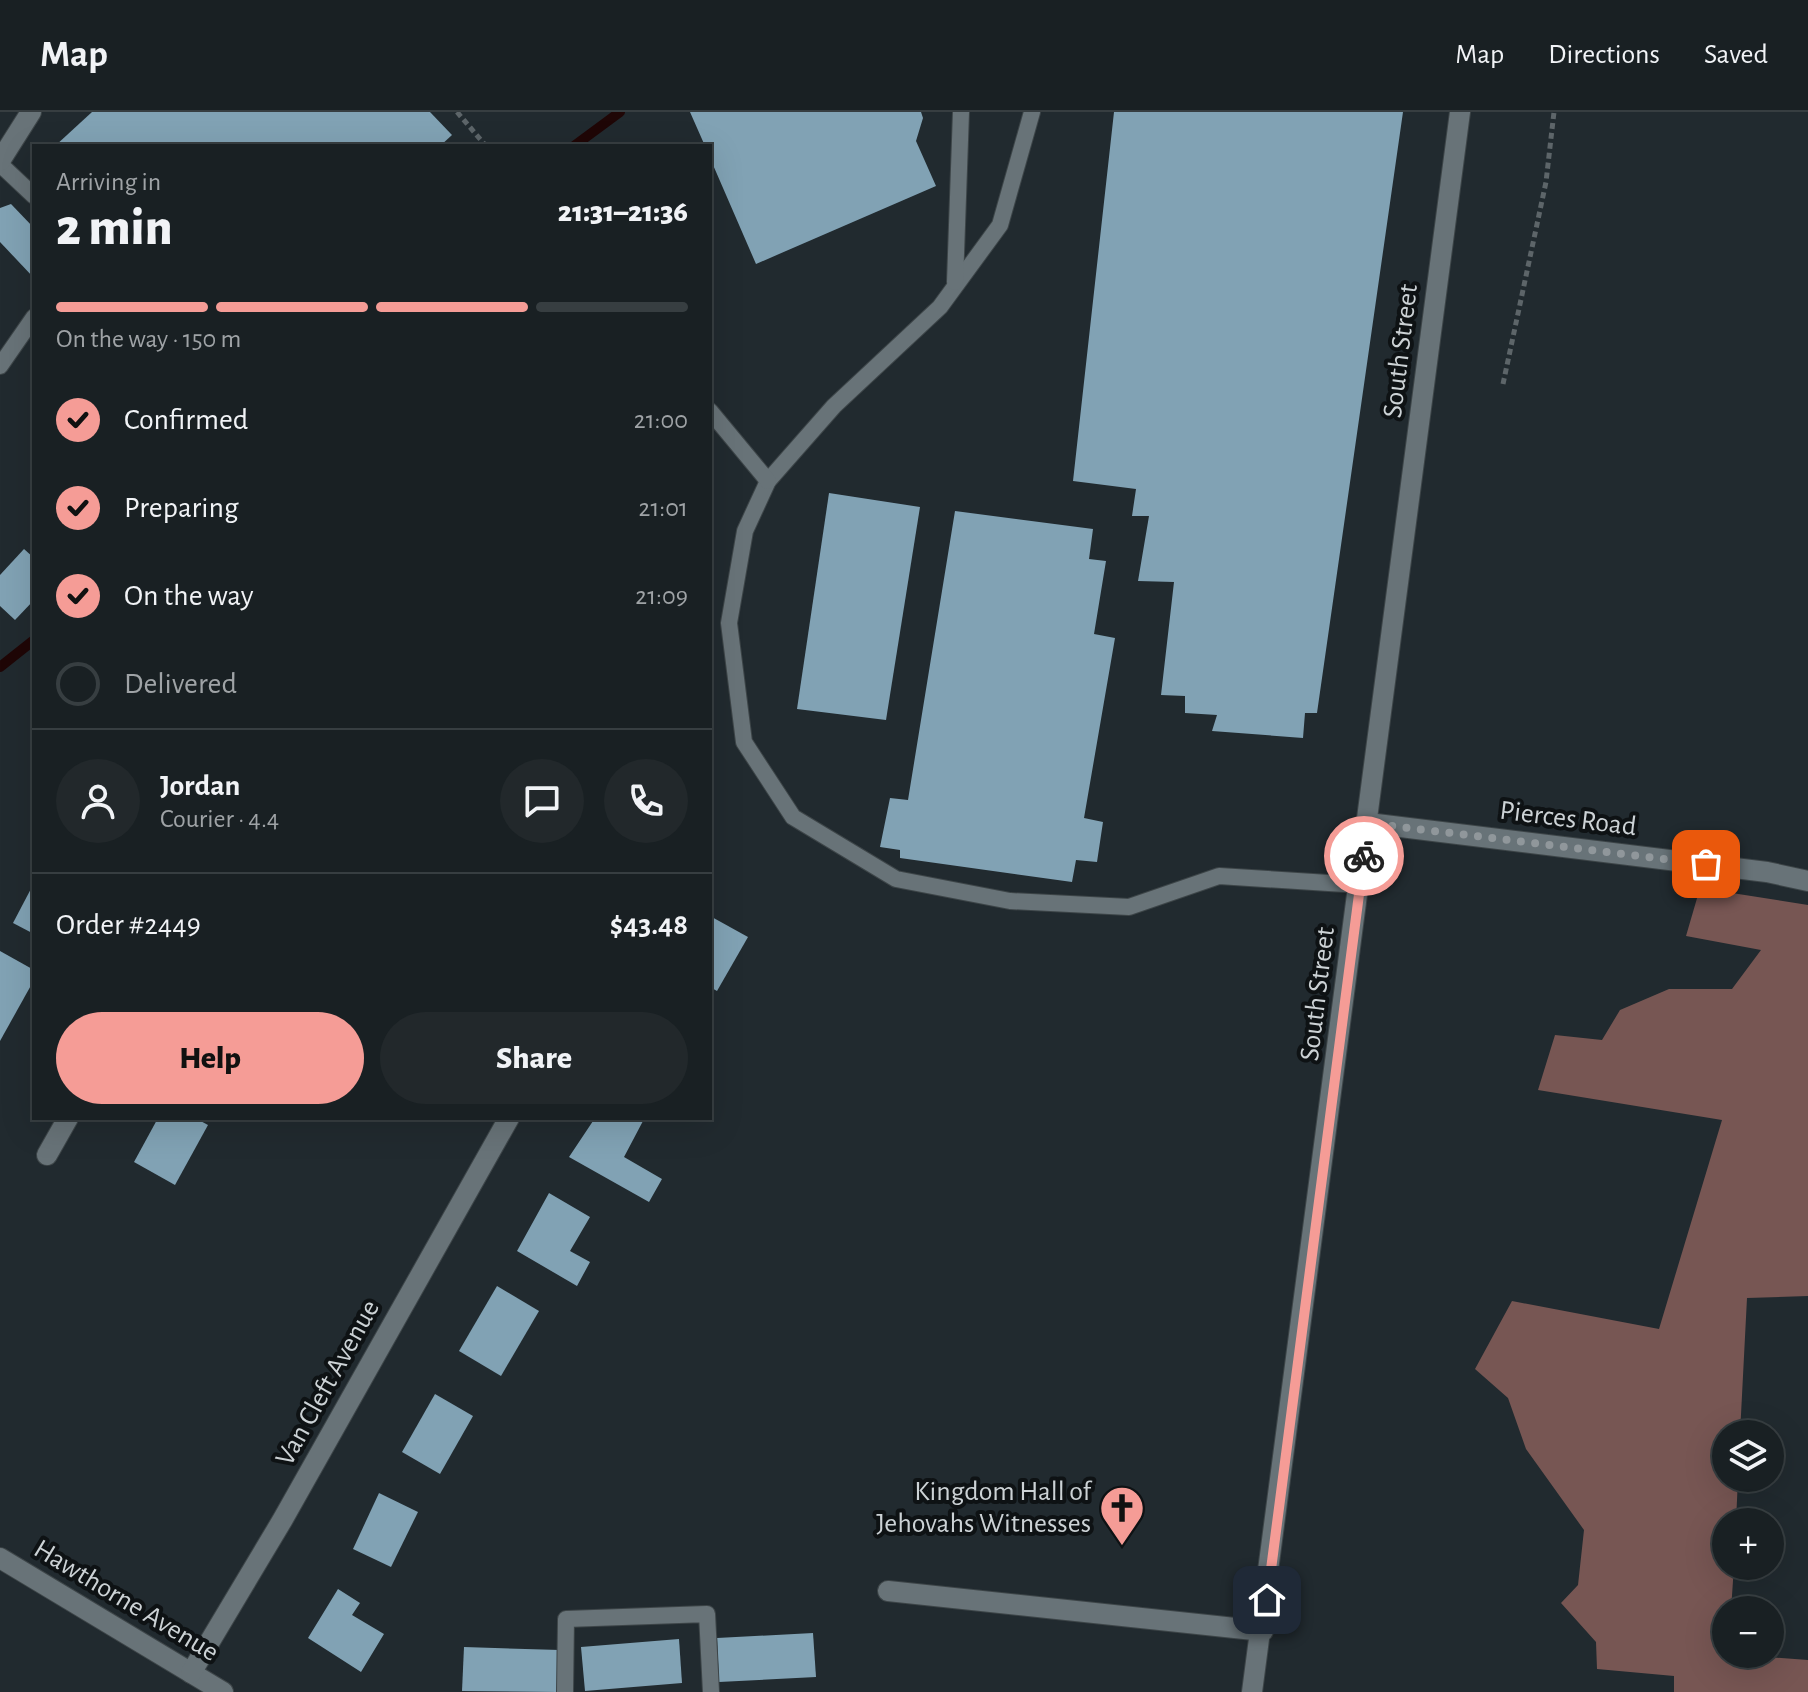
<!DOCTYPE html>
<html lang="en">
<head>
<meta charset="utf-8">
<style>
	body { margin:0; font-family:"Alegreya Sans",sans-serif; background:#22282b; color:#f1f3f6; height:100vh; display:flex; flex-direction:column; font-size:30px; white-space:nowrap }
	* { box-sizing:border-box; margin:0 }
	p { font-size:26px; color:#9fa3a6 }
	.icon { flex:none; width:44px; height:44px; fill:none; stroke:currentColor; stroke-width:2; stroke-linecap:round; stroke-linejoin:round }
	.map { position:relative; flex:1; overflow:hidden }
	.sheet { position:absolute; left:32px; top:32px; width:680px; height:976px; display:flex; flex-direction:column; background:#192023; border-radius:0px; box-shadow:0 8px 32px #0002,0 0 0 2px #373e41 }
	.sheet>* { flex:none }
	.controls { position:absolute; left:1712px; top:1308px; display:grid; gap:16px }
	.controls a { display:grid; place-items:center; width:72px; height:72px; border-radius:50%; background:#192023; box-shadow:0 8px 32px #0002,0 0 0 2px #373e41; font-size:40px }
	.pin { position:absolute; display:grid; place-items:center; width:68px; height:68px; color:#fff; margin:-34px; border-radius:16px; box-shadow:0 4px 12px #0006 }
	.courier { position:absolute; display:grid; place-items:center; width:80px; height:80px; margin:-40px; border:6px solid #f59c96; border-radius:50%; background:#fff; color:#222; box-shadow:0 2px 10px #0007 }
	.head em { font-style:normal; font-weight:800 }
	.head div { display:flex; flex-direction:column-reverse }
	.head { display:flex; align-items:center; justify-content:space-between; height:136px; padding:0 24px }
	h1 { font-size:52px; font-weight:800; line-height:60px }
	.bar { display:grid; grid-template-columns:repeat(4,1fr); gap:12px 8px; align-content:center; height:96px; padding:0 24px }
	.bar i { height:10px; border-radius:6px; background:#373e41 }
	.bar .on { background:#f59c96 }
	.bar p { grid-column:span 4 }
	.line { display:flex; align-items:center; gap:20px; padding:0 24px; border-top:2px solid #373e41 }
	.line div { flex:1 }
	.round { display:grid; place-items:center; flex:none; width:84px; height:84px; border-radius:42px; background:#22282b }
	ol { padding:0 24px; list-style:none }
	li { display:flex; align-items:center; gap:24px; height:88px }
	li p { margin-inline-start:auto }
	li .icon { padding:8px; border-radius:50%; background:#f59c96; color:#111; stroke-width:4 }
	li:last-child { color:#9fa3a6 }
	li i { width:44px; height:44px; border:4px solid #373e41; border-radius:50% }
	.button { display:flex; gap:16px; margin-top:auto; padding:16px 24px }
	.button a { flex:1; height:92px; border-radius:48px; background:#f59c96; color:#111; font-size:32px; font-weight:800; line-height:92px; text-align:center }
	.button a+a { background:#22282b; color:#f1f3f6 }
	header { display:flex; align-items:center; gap:48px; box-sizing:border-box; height:112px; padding:0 40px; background:#192023; border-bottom:2px solid #373e41 }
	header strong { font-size:38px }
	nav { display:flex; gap:44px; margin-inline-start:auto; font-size:28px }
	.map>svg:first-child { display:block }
</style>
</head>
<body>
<header>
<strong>Map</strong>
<nav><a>Map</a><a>Directions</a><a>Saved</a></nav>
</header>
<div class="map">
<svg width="1808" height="1580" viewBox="0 0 1808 1580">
	<rect width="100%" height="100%" fill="#212a2f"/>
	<path fill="#775653" d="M1700 776 1808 793V1184L1747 1186 1740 1322H1726V1366H1738L1736 1410H1726V1454H1734L1731 1498H1726V1542L1808 1548V1580H1674V1564L1597 1557 1596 1530 1561 1491 1578 1473 1584 1418 1526 1337 1508 1286 1475 1257 1512 1189 1659 1217 1722 1008 1538 978 1555 923 1602 928 1620 898 1669 877H1732L1761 838 1686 824Z"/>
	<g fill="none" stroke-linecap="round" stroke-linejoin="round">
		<g stroke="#1f0606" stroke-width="10">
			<path d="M574 34 620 0"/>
			<path d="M0 555 34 528"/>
		</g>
	</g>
	<g fill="#81a2b4">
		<path d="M92 0H430L452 23 440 34H55Z"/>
		<path d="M690 0H921L923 6 916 29 936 74 756 152 710 46V34H705Z"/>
		<path d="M1114 0H1403L1317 601H1305L1303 626 1212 619 1217 603 1185 601V584L1161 583 1174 470 1138 469 1149 404H1132L1136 377 1073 369Z"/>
		<path d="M11 92 34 116V166L0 130V96Z"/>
		<path d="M829 381 920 395 886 608 797 597Z"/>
		<path d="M955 399 1093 417 1089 447 1106 449 1094 522 1115 526 1084 706 1103 710 1097 750 1076 748 1072 770 900 746V738L880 735 890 686 908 688Z"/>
		<path d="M24 437 34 446V488L15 508 0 494V463Z"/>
		<path d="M34 771V822L13 811Z"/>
		<path d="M710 804 748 825 717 879 710 875Z"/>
		<path d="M0 839 34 858V868L0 929Z"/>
		<path d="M158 1006H195L208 1013 175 1073 134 1050Z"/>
		<path d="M595 1006 643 1009 624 1045 662 1067 649 1090 569 1045Z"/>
		<path d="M549 1081 590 1105 570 1139 590 1150 577 1174 517 1139Z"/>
		<path d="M497 1174 539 1199 501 1264 459 1239Z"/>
		<path d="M435 1282 473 1304 440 1362 402 1340Z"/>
		<path d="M379 1381 418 1400 391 1455 353 1437Z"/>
		<path d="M338 1477 360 1491 352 1503 384 1522 361 1560 308 1526Z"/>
		<path d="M813 1521 816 1565 719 1570 717 1526Z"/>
		<path d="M679 1527 682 1571 585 1579 581 1535Z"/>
		<path d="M464 1535 560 1538 558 1580 462 1579Z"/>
	</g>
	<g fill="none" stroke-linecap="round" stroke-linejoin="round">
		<g stroke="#3d4548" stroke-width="18">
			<g id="service">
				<path d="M1032 0 1000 113 940 195 834 294 768 369 745 419 729 511 744 630 793 705 896 767 1010 789 1129 795 1219 764 1360 773"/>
				<path d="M0 52 34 84"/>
				<path d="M955 170 961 0"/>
				<path d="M0 254 34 205"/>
				<path d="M710 299 768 369"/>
				<path d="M565 1580 566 1507 707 1502 711 1580"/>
			</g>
		</g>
		<g stroke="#3d4548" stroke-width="22">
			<g id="minor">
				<path d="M1368 711 1767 760 1808 769"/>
				<path d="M47 1043 68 1006"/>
				<path d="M0 1446 223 1580"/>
				<path d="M888 1479 1263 1519"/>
				<path d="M191 1561 283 1407 509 1006"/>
			</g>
		</g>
		<g stroke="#3d4548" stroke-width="22">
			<g id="tertiary">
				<path d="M0 49 31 0"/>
				<path d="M1252 1580 1460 0"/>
			</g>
		</g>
		<g stroke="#5d6569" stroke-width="5" stroke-dasharray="6 4" stroke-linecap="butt">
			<path d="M457 0 486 34"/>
			<path d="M1503 272 1546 70 1554 0"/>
		</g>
		<use href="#service" stroke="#687378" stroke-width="16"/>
		<use href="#minor" stroke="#687378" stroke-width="20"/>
		<use href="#tertiary" stroke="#687378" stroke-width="20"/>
	</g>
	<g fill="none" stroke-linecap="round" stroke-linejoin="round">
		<path stroke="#90979b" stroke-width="8" stroke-dasharray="0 14.4" d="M1364 744 1368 711 1706 752"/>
		<path stroke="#f59c96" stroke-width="10" d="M1267 1488 1364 744"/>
	</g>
	<defs>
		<g id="church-pin" transform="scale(2.3)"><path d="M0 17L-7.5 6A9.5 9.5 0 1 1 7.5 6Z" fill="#f59c96" stroke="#0e1214"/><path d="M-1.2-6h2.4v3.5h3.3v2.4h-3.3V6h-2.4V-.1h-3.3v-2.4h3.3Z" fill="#111"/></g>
	</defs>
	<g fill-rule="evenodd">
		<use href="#church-pin" x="1122" y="1396"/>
	</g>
	<g text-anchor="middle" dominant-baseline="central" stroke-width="8" stroke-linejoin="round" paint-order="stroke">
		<g font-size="28" fill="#ccd2d5" stroke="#0e1214">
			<text transform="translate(1401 239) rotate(-83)">South Street</text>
			<text transform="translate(1568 707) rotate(7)">Pierces Road</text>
			<text transform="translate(1318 882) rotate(-83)">South Street</text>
			<text transform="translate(328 1271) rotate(-61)">Van Cleft Avenue</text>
			<text transform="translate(126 1489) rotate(31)">Hawthorne Avenue</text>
		</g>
		<g font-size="28" fill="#ccd2d5" stroke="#0e1214" text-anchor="end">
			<text x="1091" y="1380">Kingdom Hall of<tspan x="1091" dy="32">Jehovahs Witnesses</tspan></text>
		</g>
	</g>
</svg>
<div class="controls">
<a><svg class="icon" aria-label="layers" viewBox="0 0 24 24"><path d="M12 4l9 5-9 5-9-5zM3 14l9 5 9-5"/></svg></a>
<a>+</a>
<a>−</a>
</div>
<div class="pin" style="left:1706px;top:752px;background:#ea580c"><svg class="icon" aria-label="bag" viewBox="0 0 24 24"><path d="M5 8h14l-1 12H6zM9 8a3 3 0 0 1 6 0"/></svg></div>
<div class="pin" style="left:1267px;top:1488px;background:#1f2937"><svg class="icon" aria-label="home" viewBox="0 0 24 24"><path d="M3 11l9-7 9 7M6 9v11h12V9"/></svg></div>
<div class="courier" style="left:1364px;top:744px"><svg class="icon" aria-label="bike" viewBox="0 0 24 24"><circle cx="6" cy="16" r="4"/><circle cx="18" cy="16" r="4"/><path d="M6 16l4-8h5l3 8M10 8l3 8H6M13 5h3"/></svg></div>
<section class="sheet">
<div class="head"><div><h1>2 min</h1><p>Arriving in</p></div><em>21:31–21:36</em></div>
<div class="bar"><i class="on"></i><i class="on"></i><i class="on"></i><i></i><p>On the way · 150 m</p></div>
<ol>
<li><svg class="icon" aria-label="check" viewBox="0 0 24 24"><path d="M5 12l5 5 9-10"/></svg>Confirmed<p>21:00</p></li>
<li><svg class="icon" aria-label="check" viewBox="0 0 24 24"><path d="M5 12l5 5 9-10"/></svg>Preparing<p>21:01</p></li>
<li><svg class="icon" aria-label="check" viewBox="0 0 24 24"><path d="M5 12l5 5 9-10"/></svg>On the way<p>21:09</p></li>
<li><i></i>Delivered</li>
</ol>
<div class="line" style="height:144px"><a class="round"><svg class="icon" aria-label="person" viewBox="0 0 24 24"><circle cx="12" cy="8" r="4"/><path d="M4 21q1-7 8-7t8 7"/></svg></a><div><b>Jordan</b><p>Courier · 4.4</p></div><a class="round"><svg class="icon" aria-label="chat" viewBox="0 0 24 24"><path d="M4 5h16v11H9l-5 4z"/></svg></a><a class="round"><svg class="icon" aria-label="phone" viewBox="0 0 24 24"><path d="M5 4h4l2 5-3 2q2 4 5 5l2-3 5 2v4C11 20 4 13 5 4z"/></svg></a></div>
<div class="line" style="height:104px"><div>Order #2449</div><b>$43.48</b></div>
<div class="button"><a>Help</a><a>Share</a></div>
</section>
</div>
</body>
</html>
